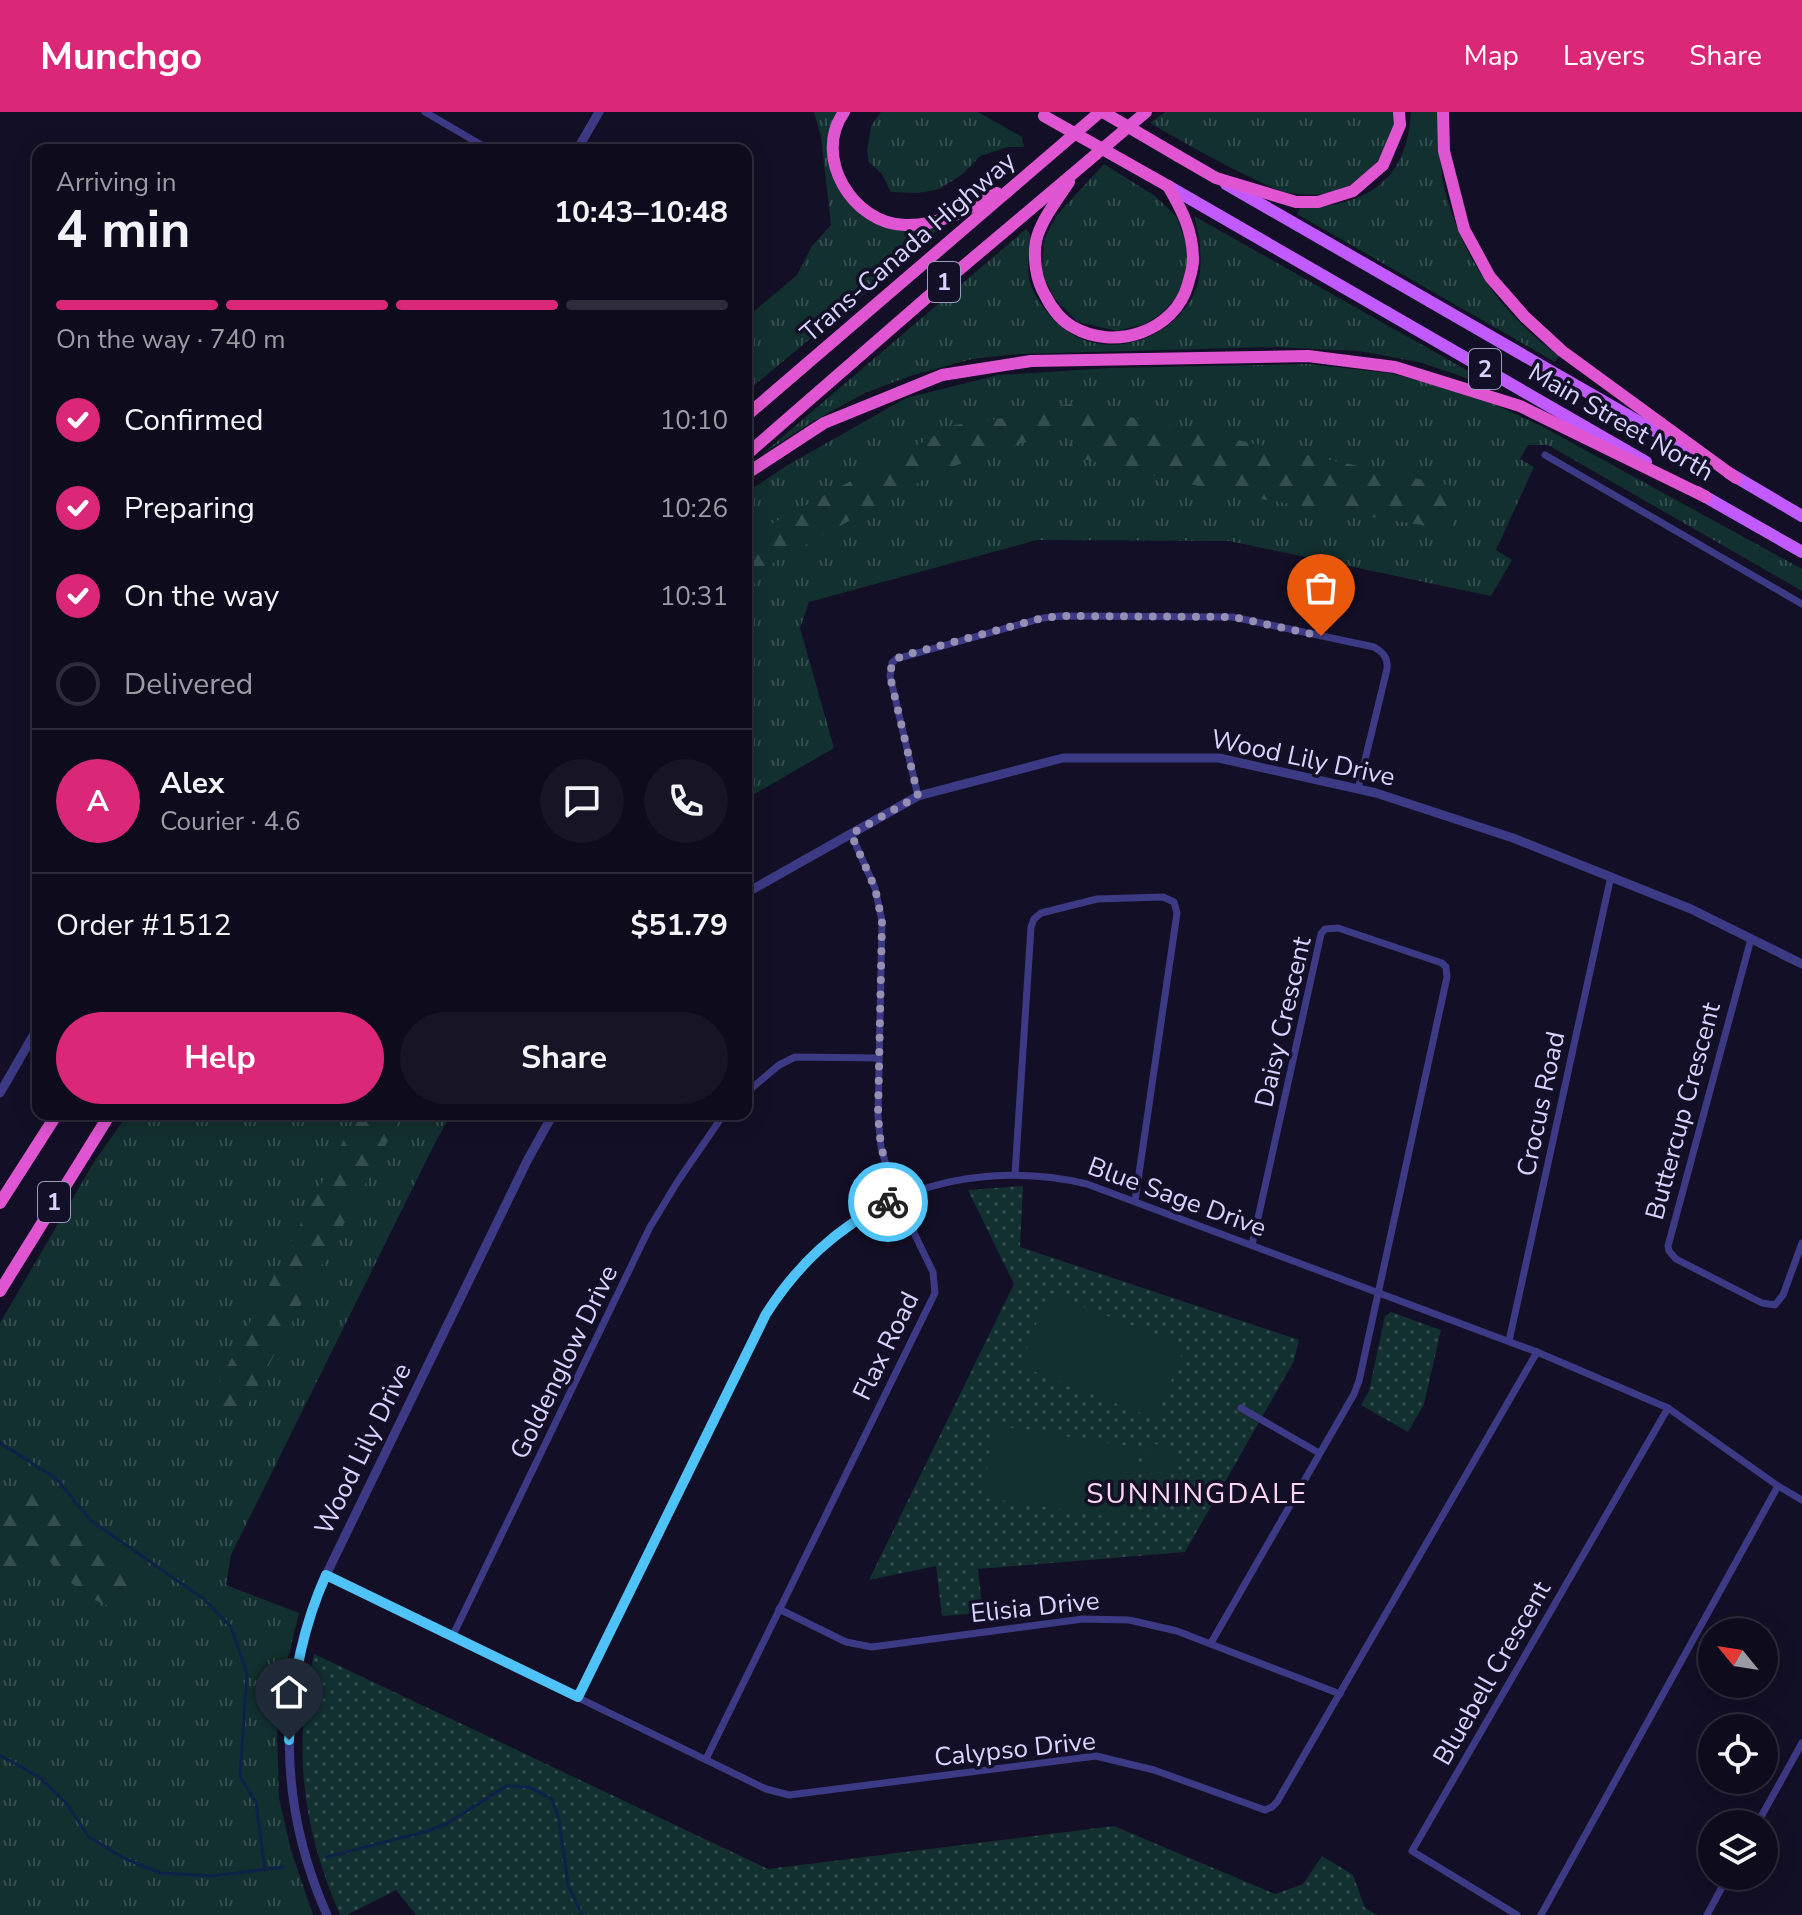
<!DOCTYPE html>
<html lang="en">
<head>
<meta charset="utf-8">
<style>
	body { margin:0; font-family:"Nunito Sans",sans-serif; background:#171425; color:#f1f3f6; height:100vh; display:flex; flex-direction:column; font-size:30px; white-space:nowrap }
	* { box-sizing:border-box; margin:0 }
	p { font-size:26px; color:#9b9ba3 }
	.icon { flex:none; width:44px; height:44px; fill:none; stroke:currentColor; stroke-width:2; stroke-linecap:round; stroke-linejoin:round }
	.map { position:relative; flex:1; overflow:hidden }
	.sheet { position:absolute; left:32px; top:32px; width:720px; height:976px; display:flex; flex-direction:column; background:#0e0b1c; border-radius:16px; box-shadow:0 4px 20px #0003,0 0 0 2px #2e2b3b }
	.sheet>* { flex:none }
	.needle { width:52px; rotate:300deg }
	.fabs { position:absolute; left:1698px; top:1506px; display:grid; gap:16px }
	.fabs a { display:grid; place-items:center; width:80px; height:80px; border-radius:50%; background:#0e0b1c; box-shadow:0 4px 20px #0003,0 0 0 2px #2e2b3b; font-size:40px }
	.pin { position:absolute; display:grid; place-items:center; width:68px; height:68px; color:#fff; margin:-82px -34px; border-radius:50% 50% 50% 0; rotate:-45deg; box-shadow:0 0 8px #0007 }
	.pin .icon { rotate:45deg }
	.courier { position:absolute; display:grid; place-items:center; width:80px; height:80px; margin:-40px; border:6px solid #4fc3f7; border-radius:50%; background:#fff; color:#222; box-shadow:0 2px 10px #0007 }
	.overview em { font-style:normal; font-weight:700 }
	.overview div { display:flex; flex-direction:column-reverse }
	.overview { display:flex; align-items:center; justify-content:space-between; height:136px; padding:0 24px }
	h1 { font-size:52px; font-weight:700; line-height:60px }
	.bar { display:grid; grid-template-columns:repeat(4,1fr); gap:12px 8px; align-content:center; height:96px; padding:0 24px }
	.bar i { height:10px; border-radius:6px; background:#2e2b3b }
	.bar .selected { background:#db2777 }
	.bar p { grid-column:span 4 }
	.line { display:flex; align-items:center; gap:20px; padding:0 24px; border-top:2px solid #2e2b3b }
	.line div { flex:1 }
	.round { display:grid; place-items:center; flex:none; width:84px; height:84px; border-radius:42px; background:#171425 }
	ol { padding:0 24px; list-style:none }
	li { display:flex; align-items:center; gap:24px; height:88px }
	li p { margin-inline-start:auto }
	li .icon { padding:8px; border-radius:50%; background:#db2777; color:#fff; stroke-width:4 }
	li:last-child { color:#9b9ba3 }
	li i { width:44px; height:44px; border:4px solid #2e2b3b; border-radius:50% }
	.action { display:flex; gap:16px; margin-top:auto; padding:16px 24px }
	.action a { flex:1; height:92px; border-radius:48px; background:#db2777; color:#fff; font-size:32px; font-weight:700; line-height:92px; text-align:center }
	.action a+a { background:#171425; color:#f1f3f6 }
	header { display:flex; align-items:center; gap:48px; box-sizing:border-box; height:112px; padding:0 40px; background:#db2777; color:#fff }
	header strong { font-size:38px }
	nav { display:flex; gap:44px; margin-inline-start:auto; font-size:28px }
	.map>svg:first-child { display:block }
</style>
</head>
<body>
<header>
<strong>Munchgo</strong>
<nav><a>Map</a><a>Layers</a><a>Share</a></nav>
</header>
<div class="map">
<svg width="1802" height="1803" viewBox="0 0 1802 1803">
	<defs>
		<pattern id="grass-tufts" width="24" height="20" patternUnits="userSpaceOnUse" patternTransform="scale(2)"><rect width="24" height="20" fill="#12302f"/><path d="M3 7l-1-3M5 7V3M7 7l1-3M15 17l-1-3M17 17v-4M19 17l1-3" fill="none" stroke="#344d4e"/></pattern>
		<pattern id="forest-firs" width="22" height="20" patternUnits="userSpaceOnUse" patternTransform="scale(2)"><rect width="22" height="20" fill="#12302f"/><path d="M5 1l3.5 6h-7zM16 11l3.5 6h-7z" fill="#344d4e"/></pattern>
		<pattern id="park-dots" width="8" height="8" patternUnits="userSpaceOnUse" patternTransform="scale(2)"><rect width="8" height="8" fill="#12302f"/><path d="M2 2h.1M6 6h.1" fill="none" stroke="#344d4e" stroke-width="1.8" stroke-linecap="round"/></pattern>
	</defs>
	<rect width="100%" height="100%" fill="#130f26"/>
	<g fill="url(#grass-tufts)">
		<path d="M814 0H840L833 18 843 64 872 102 939 114V115L933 123 905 148 746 280V206L797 163 812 134 831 113 821 25Z"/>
		<path d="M881 0H978L1022 25 1024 35H1008L980 44 963 62 939 77 918 81 891 80 882 62 869 50 867 39 871 14Z"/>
		<path d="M1165 0H1395C1396 22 1386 40 1372 55 1349 81 1322 86 1288 81 1277 79 1265 72 1254 67 1218 50 1185 31 1150 11Z"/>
		<path d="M1411 0H1438C1439 28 1439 58 1447 86 1465 151 1505 205 1559 244L1555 250 1297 102 1300 96C1366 94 1407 70 1411 0Z"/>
		<path d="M1104 52 1155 84 1176 104 1186 131 1188 159 1178 183 1162 201 1145 212 1117 219 1078 210 1055 187 1042 162 1044 127 1057 103Z"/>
		<path d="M1194 104 1486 269 1484 273 1455 262 1419 250 1359 239 1276 235 1018 242 972 247 913 263 865 281 812 310 761 343 1026 117 1030 122C1030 135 1026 160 1030 171 1039 195 1060 219 1084 228 1133 246 1195 211 1200 159 1202 139 1199 122 1194 104Z"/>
		<path d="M1307 252 1389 261 1434 272 1492 291 1545 316 1802 457V479L1548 333H1528L1520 347 1534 355 1496 438 1512 448 1491 484 1229 429 1037 428 809 490 800 516 834 636 746 687V381L786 354 906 286 998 263 1110 256Z"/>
		<path d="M128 1002H451L435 1031 231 1443 226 1473 299 1501 283 1566 277 1617 279 1686 291 1738 313 1803H0V1211L94 1050Z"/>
	</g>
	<g fill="url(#forest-firs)">
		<path d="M1069 292 1461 376 1452 418 1242 384 1061 342 1075 329 1068 316 939 359 766 455 746 483V431L762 417 954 313 1011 305Z"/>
		<path d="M357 1002H402L243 1302 212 1305 208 1292Z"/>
		<path d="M39 1369 94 1428 140 1458 131 1504 90 1486 59 1461 38 1433 28 1438 23 1455 0 1489V1408L23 1374Z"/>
	</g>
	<g fill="url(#park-dots)">
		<path d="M1023 1074 1020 1135 1299 1228 1294 1249 1185 1440 978 1457 983 1501 942 1504 936 1454 869 1468 1014 1172 968 1078Z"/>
		<path d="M1391 1200 1441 1218 1424 1292 1408 1320 1361 1293 1369 1279 1385 1204Z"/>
		<path d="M314 1542 768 1757 1114 1714 1275 1782 1303 1772 1322 1744 1353 1763 1365 1796 1377 1803H416L396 1778 347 1803H340C302 1714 292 1637 314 1542Z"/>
	</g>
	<g fill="#12302f">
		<path d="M1048 1181 1185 1234 1156 1307 1020 1254Z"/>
		<path d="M994 1313 1140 1336 1129 1408 982 1385Z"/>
		<path d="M1148 1331 1176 1336 1165 1397 1137 1392Z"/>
	</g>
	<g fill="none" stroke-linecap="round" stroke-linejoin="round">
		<g stroke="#0c2248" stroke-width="3">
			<path d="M0 1331 57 1367 90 1408 204 1487 231 1515 247 1561 240 1665 256 1690 265 1758"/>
			<path d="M0 1643 39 1665 66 1691 89 1725 124 1746 160 1761 212 1764 283 1755"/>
			<path d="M327 1745 428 1719 448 1711 506 1674 529 1675 552 1687 559 1708 568 1773 582 1803"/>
		</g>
		<g stroke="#3d3a85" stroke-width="7">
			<path d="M425 0 490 38"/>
			<path d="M1545 343 1802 492"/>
			<path d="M918 684 890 564 892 551 896 547 1043 506 1060 504 1233 505 1374 535C1384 541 1388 546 1387 557L1358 677"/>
			<path d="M1751 827 1668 1134 1669 1139 1676 1147 1762 1191 1775 1193 1783 1183 1802 1131"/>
			<path d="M746 981 779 953 795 945 878 946"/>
			<path d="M1015 1062 1031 815 1034 807 1041 801 1097 787 1163 785 1174 790 1177 801 1135 1089"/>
			<path d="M1509 1229 1611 764"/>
			<path d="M1241 1296 1319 1341"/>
			<path d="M326 1463 766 1677 789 1683 1096 1644 1154 1658 1265 1698 1272 1695 1277 1690 1537 1240"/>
			<path d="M779 1497 846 1530 872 1535 1083 1507 1129 1508 1177 1519 1340 1582"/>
			<path d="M453 1523 650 1115 678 1069 724 1002"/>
			<path d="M1211 1531 1354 1282 1359 1269 1447 865 1446 855 1442 851 1338 816 1325 817 1321 822 1252 1133"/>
			<path d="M578 1585 758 1216C824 1094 954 1041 1087 1072L1537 1240 1654 1290 1668 1296 1778 1374 1802 1388"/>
			<path d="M706 1647 935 1181 933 1160 897 1086 886 1053 881 1035 878 1004 882 809 875 776 851 722"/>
			<path d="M1757 1712 1802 1631"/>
			<path d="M1517 1803 1412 1739 1668 1296"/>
			<path d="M1541 1803 1778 1374"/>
			<path d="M1707 1803 1728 1764"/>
		</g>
		<g stroke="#3d3a85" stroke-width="9">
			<path d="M577 38 599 0"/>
			<path d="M746 781 918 684 1063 646H1219L1376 681 1513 726 1691 797 1802 852"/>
			<path d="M0 981 38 915"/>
			<path d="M327 1803C278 1693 276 1573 326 1463L527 1049 553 1002"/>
		</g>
		<g stroke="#c25bff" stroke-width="12">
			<path d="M1226 72 1695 342"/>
			<path d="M1168 74 1646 350"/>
			<path d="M1729 361 1802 404"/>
			<path d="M1697 380 1802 440"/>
		</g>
		<g stroke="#e055d1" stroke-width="12">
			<path d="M844 0C812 45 853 112 905 113 939 114 969 97 997 81"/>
			<path d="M1443 0 1444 39 1464 117 1490 165 1525 205 1562 239 1736 366"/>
			<path d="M1178 44 1216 66 1296 90H1318L1353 79 1383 53 1400 13 1399 0"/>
			<path d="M1069 70C1057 88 1041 108 1036 129 1033 146 1036 168 1045 183 1051 195 1060 208 1073 215 1114 239 1175 220 1188 172 1190 164 1193 156 1193 148 1193 119 1182 98 1168 74"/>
			<path d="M746 304 1100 0"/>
			<path d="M746 343 947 168 1146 0"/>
			<path d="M746 362 824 311 942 263 1031 249 1308 244 1395 255 1520 294 1706 385"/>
			<path d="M0 1091 57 1002"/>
			<path d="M0 1179 110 1002"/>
		</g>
		<g stroke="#e055d1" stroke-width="12">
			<path d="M1103 0 1178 44"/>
			<path d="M1044 4 1168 74"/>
		</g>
	</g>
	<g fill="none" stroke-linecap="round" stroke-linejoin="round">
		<path stroke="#948fb3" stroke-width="8" stroke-dasharray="0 14.4" d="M888 1090 897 1086 881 1035 878 1004 882 809 875 776 851 722 918 684 890 564 892 551 901 544 1043 506 1060 504 1233 505 1321 524"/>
		<path stroke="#4fc3f7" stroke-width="10" d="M289 1628C292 1570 302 1516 326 1463L578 1585 766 1202C798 1152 836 1117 888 1090"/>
	</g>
	<g text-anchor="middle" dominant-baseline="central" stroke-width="7" stroke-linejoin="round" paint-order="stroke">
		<g fill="#130f26" stroke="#9e99be" stroke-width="2">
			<rect x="928" y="150" width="32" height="40" rx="6"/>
			<rect x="1469" y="237" width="32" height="40" rx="6"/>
			<rect x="38" y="1070" width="32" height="40" rx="6"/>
		</g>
		<g font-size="24" font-weight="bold" fill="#d9d4ff">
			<text x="944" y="170">1</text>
			<text x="1485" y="257">2</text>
			<text x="54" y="1090">1</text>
		</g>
		<g font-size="26" fill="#d9d4ff" stroke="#130f26">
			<text transform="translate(908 135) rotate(-41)">Trans-Canada Highway</text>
			<text transform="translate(1621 310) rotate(30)">Main Street North</text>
			<text transform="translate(1303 646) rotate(12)">Wood Lily Drive</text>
			<text transform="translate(1283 910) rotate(-77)">Daisy Crescent</text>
			<text transform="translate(1541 992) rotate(-78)">Crocus Road</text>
			<text transform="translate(1683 999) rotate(-75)">Buttercup Crescent</text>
			<text transform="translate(1177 1085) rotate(20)">Blue Sage Drive</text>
			<text transform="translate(886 1234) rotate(-64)">Flax Road</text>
			<text transform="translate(564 1250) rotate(-64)">Goldenglow Drive</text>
			<text transform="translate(363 1337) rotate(-64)">Wood Lily Drive</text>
			<text transform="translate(1035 1495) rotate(-6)">Elisia Drive</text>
			<text transform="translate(1492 1561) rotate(-60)">Bluebell Crescent</text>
			<text transform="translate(1015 1637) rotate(-6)">Calypso Drive</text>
		</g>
		<g font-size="28" letter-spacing="2" fill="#ffd6f0" stroke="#130f26">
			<text x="1197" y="1382">SUNNINGDALE</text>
		</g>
	</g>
</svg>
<div class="fabs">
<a><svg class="needle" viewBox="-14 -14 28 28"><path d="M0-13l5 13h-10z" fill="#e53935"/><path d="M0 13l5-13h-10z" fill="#9b9ba3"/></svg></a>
<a><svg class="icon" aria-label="locate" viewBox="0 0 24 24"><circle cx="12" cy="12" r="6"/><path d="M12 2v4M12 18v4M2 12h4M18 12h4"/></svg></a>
<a><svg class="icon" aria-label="layers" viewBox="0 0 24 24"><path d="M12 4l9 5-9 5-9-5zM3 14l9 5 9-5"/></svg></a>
</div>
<div class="pin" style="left:1321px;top:524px;background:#ea580c"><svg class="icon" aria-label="bag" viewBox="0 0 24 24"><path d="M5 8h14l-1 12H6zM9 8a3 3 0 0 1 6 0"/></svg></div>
<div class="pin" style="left:289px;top:1628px;background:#1f2937"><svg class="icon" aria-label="home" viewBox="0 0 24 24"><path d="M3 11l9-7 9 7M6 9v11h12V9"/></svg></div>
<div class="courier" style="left:888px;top:1090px"><svg class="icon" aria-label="bike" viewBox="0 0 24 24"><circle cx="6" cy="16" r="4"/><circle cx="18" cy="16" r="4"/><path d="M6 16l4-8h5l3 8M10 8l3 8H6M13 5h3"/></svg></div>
<section class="sheet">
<div class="overview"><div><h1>4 min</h1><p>Arriving in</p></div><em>10:43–10:48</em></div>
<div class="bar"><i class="selected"></i><i class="selected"></i><i class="selected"></i><i></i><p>On the way · 740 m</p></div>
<ol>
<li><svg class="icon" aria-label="check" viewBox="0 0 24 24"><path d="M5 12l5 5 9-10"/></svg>Confirmed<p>10:10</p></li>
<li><svg class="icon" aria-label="check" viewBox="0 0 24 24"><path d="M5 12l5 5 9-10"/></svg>Preparing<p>10:26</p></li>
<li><svg class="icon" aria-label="check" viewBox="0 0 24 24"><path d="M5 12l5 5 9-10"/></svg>On the way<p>10:31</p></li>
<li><i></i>Delivered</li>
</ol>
<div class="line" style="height:144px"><b class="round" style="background:#db2777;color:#fff">A</b><div><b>Alex</b><p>Courier · 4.6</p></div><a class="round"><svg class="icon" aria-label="chat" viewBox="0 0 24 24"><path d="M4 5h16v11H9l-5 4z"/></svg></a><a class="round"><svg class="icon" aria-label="phone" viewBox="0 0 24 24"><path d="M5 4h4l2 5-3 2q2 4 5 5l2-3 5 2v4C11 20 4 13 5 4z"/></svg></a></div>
<div class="line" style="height:104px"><div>Order #1512</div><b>$51.79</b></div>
<div class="action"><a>Help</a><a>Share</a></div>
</section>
</div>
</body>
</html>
